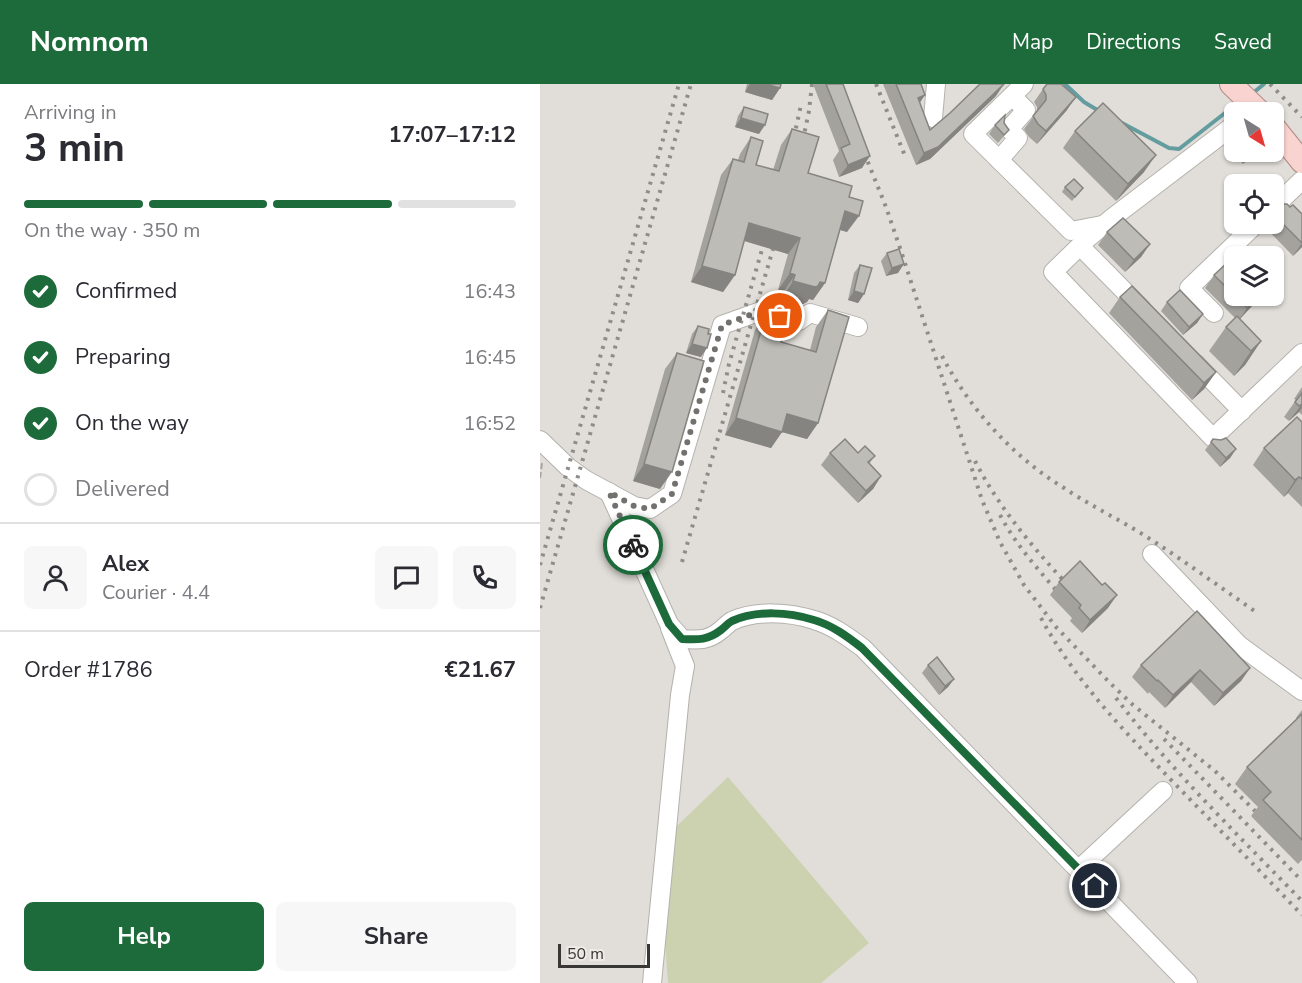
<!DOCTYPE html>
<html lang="en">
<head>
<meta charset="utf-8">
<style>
	body { margin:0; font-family:"Nunito Sans",sans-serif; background:#f7f7f7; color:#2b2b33; height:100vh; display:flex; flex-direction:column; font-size:22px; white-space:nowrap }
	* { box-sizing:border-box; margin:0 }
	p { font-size:20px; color:#7c7c81 }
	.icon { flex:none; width:33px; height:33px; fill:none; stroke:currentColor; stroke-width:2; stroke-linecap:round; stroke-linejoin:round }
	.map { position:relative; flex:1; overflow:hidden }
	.drawer { display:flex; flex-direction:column; background:#fff; width:540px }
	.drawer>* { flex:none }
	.needle { width:39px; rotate:143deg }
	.buttons { position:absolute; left:684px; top:18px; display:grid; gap:12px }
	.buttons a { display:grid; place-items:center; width:60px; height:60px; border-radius:9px; background:#fff; box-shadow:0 2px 4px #0004; font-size:30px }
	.scale { position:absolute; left:18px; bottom:15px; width:92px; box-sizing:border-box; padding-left:6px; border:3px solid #383735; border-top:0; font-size:16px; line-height:21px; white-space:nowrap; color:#383735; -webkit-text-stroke:4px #eeebe7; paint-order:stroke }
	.pin { position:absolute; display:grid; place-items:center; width:51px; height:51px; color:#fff; margin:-26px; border:3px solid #fff; border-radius:50%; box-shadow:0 2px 6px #0007 }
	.courier { position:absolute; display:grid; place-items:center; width:60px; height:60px; margin:-30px; border:4px solid #1d6b3a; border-radius:50%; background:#fff; color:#222; box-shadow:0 2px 8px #0007 }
	.summary em { font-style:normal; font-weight:700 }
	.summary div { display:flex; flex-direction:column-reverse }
	.summary { display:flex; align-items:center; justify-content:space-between; height:102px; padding:0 24px }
	h1 { font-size:39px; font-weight:700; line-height:45px }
	.bar { display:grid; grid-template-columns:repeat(4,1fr); gap:9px 6px; align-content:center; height:72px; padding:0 24px }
	.bar i { height:8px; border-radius:4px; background:#e1e1e2 }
	.bar .current { background:#1d6b3a }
	.bar p { grid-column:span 4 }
	.line { display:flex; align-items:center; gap:15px; padding:0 24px; border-top:2px solid #e1e1e2 }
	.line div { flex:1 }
	.round { display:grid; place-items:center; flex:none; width:63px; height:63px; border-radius:9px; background:#f7f7f7 }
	ol { padding:0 24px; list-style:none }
	li { display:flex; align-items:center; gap:18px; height:66px }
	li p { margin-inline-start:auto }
	li .icon { padding:6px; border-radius:50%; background:#1d6b3a; color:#fff; stroke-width:4 }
	li:last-child { color:#7c7c81 }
	li i { width:33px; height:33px; border:3px solid #e1e1e2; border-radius:50% }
	.action { display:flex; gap:12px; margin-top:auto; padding:12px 24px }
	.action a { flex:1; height:69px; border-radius:9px; background:#1d6b3a; color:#fff; font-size:24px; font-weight:700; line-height:69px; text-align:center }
	.action a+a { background:#f7f7f7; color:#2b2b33 }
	header { display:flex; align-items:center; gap:36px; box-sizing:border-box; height:84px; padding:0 30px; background:#1d6b3a; color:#fff }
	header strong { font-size:28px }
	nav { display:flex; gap:33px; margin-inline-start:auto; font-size:21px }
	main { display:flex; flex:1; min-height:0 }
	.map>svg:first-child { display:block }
</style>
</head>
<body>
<header>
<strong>Nomnom</strong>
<nav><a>Map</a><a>Directions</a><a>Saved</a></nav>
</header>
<main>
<section class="drawer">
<div class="summary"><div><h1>3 min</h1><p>Arriving in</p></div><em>17:07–17:12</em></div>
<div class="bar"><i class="current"></i><i class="current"></i><i class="current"></i><i></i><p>On the way · 350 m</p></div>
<ol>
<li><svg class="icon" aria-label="check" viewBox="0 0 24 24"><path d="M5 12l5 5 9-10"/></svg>Confirmed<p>16:43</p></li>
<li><svg class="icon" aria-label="check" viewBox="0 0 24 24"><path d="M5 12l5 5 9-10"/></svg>Preparing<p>16:45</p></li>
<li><svg class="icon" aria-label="check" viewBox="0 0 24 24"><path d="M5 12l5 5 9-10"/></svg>On the way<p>16:52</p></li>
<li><i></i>Delivered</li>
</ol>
<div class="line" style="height:108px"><a class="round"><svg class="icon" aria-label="person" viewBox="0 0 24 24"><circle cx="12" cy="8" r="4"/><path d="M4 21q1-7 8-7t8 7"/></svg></a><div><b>Alex</b><p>Courier · 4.4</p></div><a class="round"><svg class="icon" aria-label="chat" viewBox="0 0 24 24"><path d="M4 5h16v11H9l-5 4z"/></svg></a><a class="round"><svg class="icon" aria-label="phone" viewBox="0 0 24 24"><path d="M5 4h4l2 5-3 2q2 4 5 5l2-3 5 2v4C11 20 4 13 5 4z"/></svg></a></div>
<div class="line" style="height:78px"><div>Order #1786</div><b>€21.67</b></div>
<div class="action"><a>Help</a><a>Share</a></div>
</section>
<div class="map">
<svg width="762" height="899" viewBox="0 0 762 899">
	<rect width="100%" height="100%" fill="#e1ded9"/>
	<path fill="#ccd2af" d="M188 693 329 859 281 899H128L118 760Z"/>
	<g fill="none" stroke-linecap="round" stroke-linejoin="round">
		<g stroke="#649d9f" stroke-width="4">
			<path d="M525 0 544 18 559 27"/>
			<path d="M713 9 724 0"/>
			<path d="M582 39 629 64 639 65 699 18"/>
		</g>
		<g stroke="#b4b2ad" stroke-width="20">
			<g id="minor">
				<path d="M484 0 433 50 531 147 562 141"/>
				<path d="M393 34 396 0"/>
				<path d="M694 41 572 134 548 154 513 188 673 354 762 269"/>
				<path d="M459 76 478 54 469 45 486 26 472 12"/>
				<path d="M734 123 762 96"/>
				<path d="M540 162 602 225"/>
				<path d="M674 229 649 204 716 140"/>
				<path d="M655 279 702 327"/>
				<path d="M0 356 28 383 46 396 94 422 110 425 132 410 182 241 221 227 259 237 270 229 318 243"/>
				<path d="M69 408 129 540 142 555C159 556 168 557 181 546 185 543 188 539 192 537 216 526 249 528 274 536 292 541 308 553 323 564L648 899"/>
				<path d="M612 470 699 561 762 607"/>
				<path d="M539 785 623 707"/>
				<path d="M112 899 140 611 145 582 130 544"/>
			</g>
		</g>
		<g stroke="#b28a84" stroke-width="24">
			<g id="major">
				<path d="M691 0 720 28"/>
				<path d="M734 43 762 78"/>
			</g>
		</g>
		<path stroke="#a7a5a1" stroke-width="2" stroke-dasharray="6 3" stroke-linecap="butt" d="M0 394 2 379"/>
		<use href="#minor" stroke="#fff" stroke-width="18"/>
		<use href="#major" stroke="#f8d3cf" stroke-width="22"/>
		<g stroke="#8f8d8a" stroke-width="4" stroke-dasharray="3 6" stroke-linecap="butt">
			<path d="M336 0 365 72"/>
			<path d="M730 0 762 33"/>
			<path d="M321 61 346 123 360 164 442 416 460 458 484 501 516 543 570 599 593 621 675 687 715 727"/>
			<path d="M252 62 261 21"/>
			<path d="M261 65 269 27 272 0"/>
			<path d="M402 272C430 325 472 372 524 404 548 420 574 433 599 448 639 473 677 501 716 528"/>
			<path d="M183 309 189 280 223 162"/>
			<path d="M435 377C458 422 490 460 524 497"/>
			<path d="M460 431C475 459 495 482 516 506"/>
			<path d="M142 478 233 165"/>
			<path d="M0 481 139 0"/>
			<path d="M0 524 151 0"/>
			<path d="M501 534C536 598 585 648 635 700 678 744 720 787 762 831"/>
			<path d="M576 614C632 687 698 751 762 817"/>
			<path d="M624 655 762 797"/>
		</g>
	</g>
	<g fill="#a3a29d">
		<path d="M207 0H241L240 4 232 16 205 8Z"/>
		<path d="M273 0H303L322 84 299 93 293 76 299 67Z"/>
		<path d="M343 0H381L380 19 390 46 456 12 390 75 376 81Z"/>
		<path d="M503 5 527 26 497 60 489 53 484 45 497 28V23L494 18Z"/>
		<path d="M204 23 219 50 195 43 198 32Z"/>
		<path d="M455 41 469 46 458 59 449 50Z"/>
		<path d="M252 45 268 89 309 113 307 148 300 146 285 199 273 216 269 215 267 218 263 220 242 214 244 207 238 206 248 170 204 157 195 191 183 208 151 198 181 91 193 75 198 76 200 70 211 53 216 81 233 86 241 61Z"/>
		<path d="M535 47 604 88 576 117 523 64Z"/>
		<path d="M694 51V68H715L703 80 685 62 691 53Z"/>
		<path d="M525 103 543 104 532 117 522 108Z"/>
		<path d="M750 123 762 130V163L753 172 726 144V140H734V126L735 124Z"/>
		<path d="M567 148 610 160 601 173 585 188 558 161Z"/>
		<path d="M347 169 358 189 346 192 341 177Z"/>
		<path d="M320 181 324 210 318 219 308 216 314 189Z"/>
		<path d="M674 191 720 212 712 222 700 235 721 257 705 281 694 292 669 267 686 243 695 234 665 204Z"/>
		<path d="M580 213 676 288 664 305 652 316 569 229Z"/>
		<path d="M627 218 663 230 657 239 643 251 621 227Z"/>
		<path d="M288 226 278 339 267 355 242 348 231 364 185 351 215 246 226 229 241 258 270 266 276 243Z"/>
		<path d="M158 242 161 273 146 269 152 250Z"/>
		<path d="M137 269 120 405 93 397 125 285Z"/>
		<path d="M762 303V331L759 328 749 337 744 333 756 316 754 315Z"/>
		<path d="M762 338V423L748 409 744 413 713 381 724 364Z"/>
		<path d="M671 358 696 365 690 374 680 383 665 366Z"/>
		<path d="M290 369H318L335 372 329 380 341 392 333 405 318 419 281 381Z"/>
		<path d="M519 498 568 524 542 549 530 537 532 534 510 511Z"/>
		<path d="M388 581 414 595 408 603 399 611 382 589Z"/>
		<path d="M601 581 710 584 701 597 674 622 651 598 625 624 609 608 608 610 592 593Z"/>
		<path d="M762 626V776L758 780 711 732 718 723 695 700 707 683 757 635 756 634Z"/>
	</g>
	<g fill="#858480">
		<path d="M210 0H225L240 4 232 16 205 8Z"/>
		<path d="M464 0 456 12 390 75 376 81 384 69Z"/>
		<path d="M385 11 377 23 378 14Z"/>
		<path d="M536 13 527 26 497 60 506 47Z"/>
		<path d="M201 34 225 41 219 50 195 43Z"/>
		<path d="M712 68H715L703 80 709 71Z"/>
		<path d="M616 71 604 88 576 117 588 100Z"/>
		<path d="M330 72 322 84 299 93 308 81Z"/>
		<path d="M305 127 319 132 307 148 294 144Z"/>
		<path d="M209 139 260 154 248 170 198 155Z"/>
		<path d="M762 159V163L753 172Z"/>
		<path d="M610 160 601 173 585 188 594 176Z"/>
		<path d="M364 180 358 189 346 192 352 184Z"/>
		<path d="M162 182 195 191 183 208 151 198Z"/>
		<path d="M250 189 255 191 244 207 238 206Z"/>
		<path d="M253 197 280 198 285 199 273 216 269 215 267 218 263 220 242 214Z"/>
		<path d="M314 207 324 210 318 219 308 216Z"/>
		<path d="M720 212 712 222 698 237 707 224Z"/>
		<path d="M663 230 657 239 643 251 649 243Z"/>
		<path d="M721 257 705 281 694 292 711 267Z"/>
		<path d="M152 260 167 264 161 273 146 269Z"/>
		<path d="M676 288 664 305 652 316 664 299Z"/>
		<path d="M762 320V324L759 328 749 337Z"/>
		<path d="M247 330 278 339 267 355 242 348 231 364 185 351 196 334Z"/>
		<path d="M696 365 690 374 680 383 686 374Z"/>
		<path d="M104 380 132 388 120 405 93 397Z"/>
		<path d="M341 392 333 405 318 419 326 407Z"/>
		<path d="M759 393 748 409 744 413 755 396Z"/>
		<path d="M577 511 568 524 542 549 550 536Z"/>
		<path d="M710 584 701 597 674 622 683 609Z"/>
		<path d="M660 586 651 598 625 624 633 611Z"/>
		<path d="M414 595 408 603 399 611 405 602Z"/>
	</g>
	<g fill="#bebcb7" stroke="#858480" stroke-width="1.5">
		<path d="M225 0H241L240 4Z"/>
		<path d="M286 0H303L330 72 308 81 301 64 310 60Z"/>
		<path d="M356 0H381L385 11 378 14 390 46 410 29 440 0H464L398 63 384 69Z"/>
		<path d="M507 0H521L536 13 506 47 498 40 493 32 506 16V11L503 5Z"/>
		<path d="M563 19 616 71 588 100 535 47Z"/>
		<path d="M204 23 228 30 225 41 201 34Z"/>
		<path d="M465 31 464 39 469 46 464 51 455 41Z"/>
		<path d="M252 45 279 53 268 89 312 102 309 113 323 117 319 132 305 127 285 199 280 198 278 202 275 203 253 197 255 191 250 189 260 154 209 139 195 191 162 182 193 75 204 78 211 53 223 57 216 81 239 87Z"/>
		<path d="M705 68H712L709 71Z"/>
		<path d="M534 95 543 104 535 113 525 103Z"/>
		<path d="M739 120H747L750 123 753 121 762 130V159L735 132V124Z"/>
		<path d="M583 134 610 160 594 176 567 148Z"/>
		<path d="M359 165 364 180 352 184 347 169Z"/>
		<path d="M689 177 694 182V212H719L707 224 674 191Z"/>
		<path d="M734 178 739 184 734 189Z"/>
		<path d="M320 181 332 184 324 210 314 207Z"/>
		<path d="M592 202 676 288 664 299 580 213Z"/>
		<path d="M640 206 663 230 649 243 627 218Z"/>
		<path d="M288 226 309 233 278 339 247 330 242 348 196 334 226 229 248 235 241 258 276 268Z"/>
		<path d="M697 232 721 257 711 267 686 243Z"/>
		<path d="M158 242 169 245 168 250H171L167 264 152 260Z"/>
		<path d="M137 269 164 277 132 388 104 380Z"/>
		<path d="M762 309V320L759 322 755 318Z"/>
		<path d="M757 333 762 338V395L759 393 755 396 724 364Z"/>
		<path d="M686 354 696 365 686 374 671 358 673 355 681 356Z"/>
		<path d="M305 355 318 369 325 362 335 372 328 378 341 392 326 407 290 369Z"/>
		<path d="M540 477 562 501 565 499 577 511 550 536 539 524 541 521 519 498Z"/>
		<path d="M657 527 710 584 683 609 660 586 633 611 618 596 617 597 601 581Z"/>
		<path d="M397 573 414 595 405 602 388 581Z"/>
		<path d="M762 630V756L723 716 731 708 707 683Z"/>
	</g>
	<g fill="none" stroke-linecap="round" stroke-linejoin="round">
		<path stroke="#73716e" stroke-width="6" stroke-dasharray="0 10.8" d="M93 461 69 408 94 422 110 425 132 410 182 241 221 227 240 232"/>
		<path stroke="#1d6b3a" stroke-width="8" d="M93 461 129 540 142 555C159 556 168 556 181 546 185 543 188 539 192 537 217 526 249 528 274 536 292 541 308 553 322 564L555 802"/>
	</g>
</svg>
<div class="buttons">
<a><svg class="needle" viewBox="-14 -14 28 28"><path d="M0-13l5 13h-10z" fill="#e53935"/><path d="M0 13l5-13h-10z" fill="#7c7c81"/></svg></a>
<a><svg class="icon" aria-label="locate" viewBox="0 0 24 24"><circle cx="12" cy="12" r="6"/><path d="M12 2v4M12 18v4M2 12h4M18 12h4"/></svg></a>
<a><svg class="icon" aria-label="layers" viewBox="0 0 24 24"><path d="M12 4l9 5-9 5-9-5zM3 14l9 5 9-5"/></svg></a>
</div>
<div class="scale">50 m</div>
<div class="pin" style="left:240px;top:232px;background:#ea580c"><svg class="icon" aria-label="bag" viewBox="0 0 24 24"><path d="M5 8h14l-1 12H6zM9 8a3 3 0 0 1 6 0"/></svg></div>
<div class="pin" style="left:555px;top:802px;background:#1f2937"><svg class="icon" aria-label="home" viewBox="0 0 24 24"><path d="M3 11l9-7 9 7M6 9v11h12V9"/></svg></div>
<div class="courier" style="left:93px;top:461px"><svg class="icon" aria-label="bike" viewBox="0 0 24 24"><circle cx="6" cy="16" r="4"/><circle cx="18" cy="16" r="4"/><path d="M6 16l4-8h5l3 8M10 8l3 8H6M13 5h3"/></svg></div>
</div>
</main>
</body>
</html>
